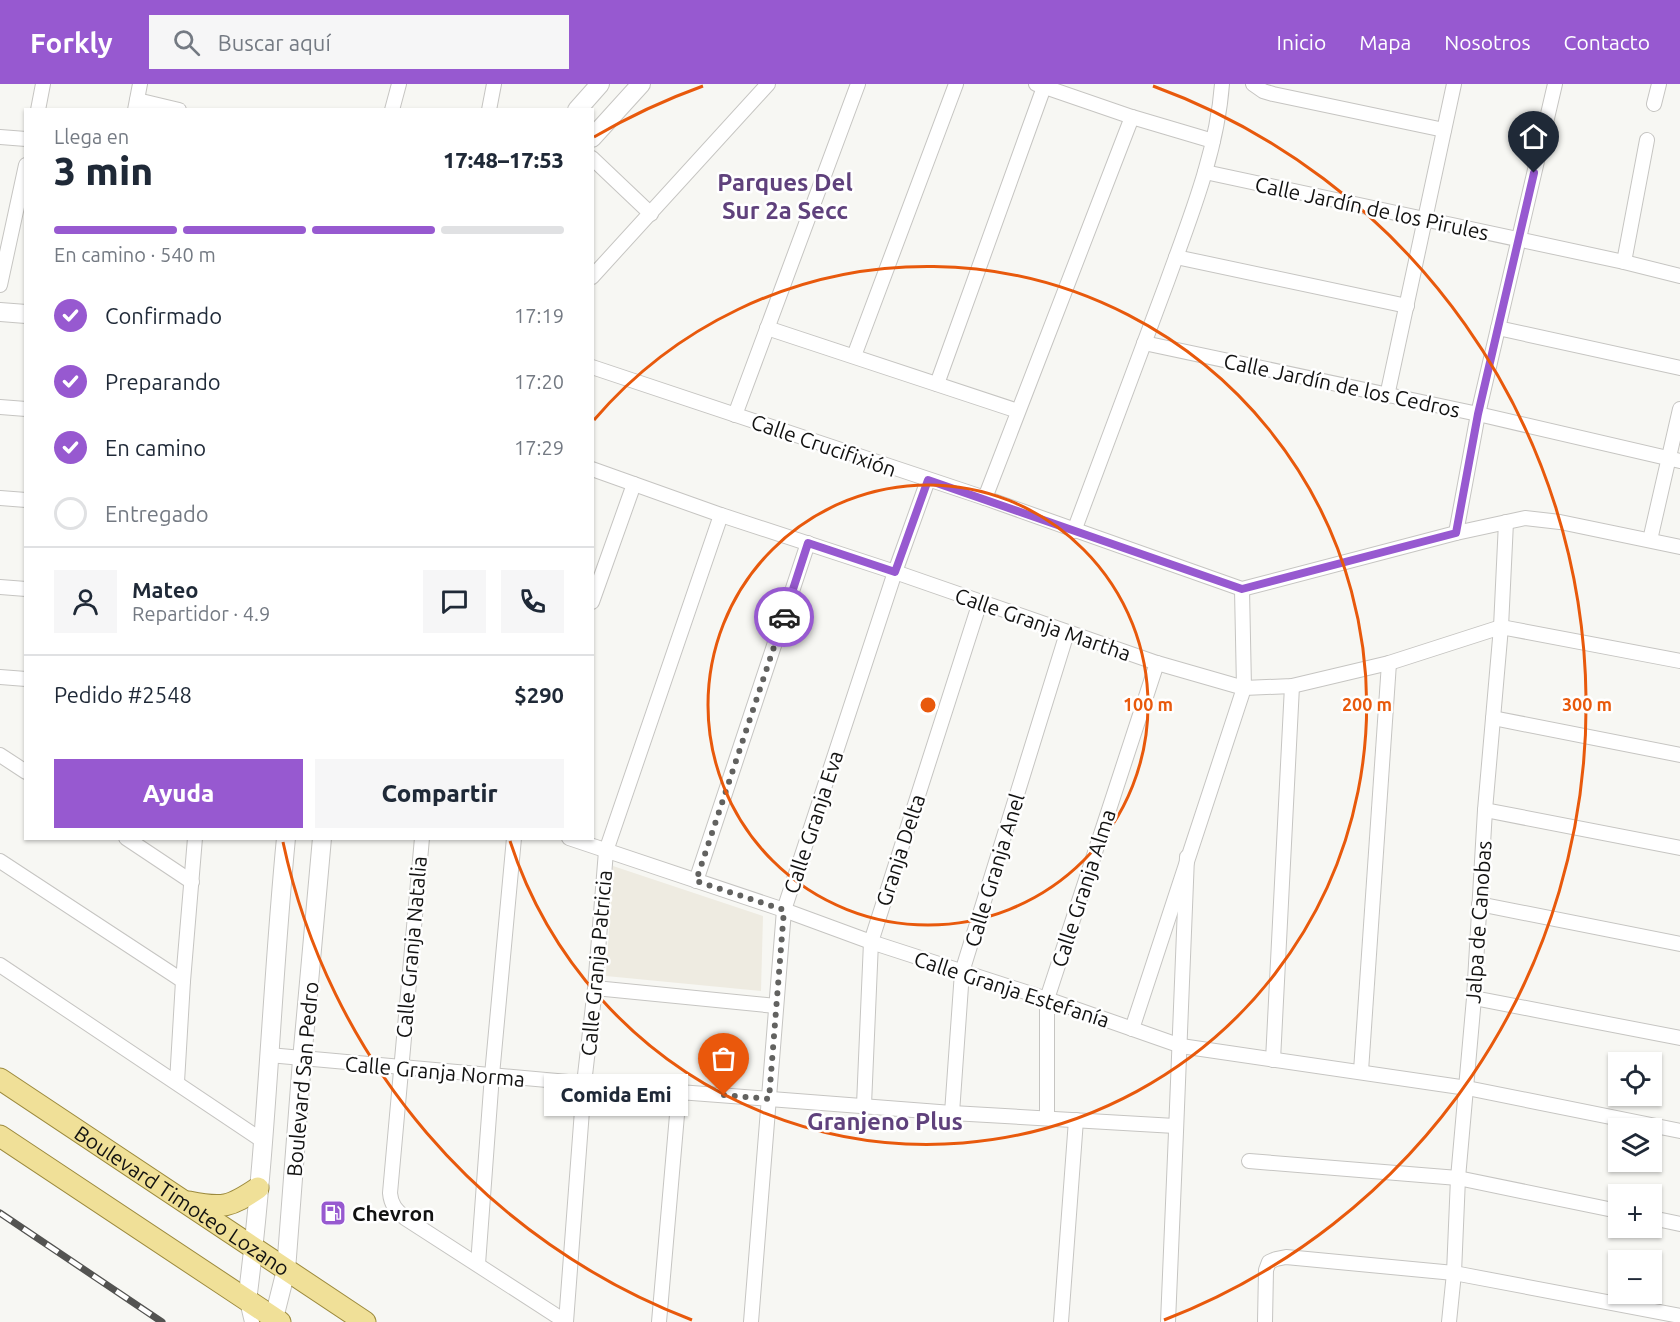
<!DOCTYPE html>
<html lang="es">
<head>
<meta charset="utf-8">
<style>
	body { margin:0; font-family:Ubuntu,sans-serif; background:#f6f6f7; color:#1f2937; height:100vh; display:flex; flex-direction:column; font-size:22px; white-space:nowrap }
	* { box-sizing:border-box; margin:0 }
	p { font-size:20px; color:#747a83 }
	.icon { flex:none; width:33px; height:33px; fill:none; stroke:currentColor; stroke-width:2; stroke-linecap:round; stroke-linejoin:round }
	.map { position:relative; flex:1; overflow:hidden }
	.side { position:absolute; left:24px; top:24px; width:570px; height:732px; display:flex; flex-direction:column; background:#fff; border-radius:0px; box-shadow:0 2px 4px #0004 }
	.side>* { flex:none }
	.tools { position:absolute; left:1608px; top:968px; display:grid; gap:12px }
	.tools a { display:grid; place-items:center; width:54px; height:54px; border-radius:0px; background:#fff; box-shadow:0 2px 4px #0004; font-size:30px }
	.pin { position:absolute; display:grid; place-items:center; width:51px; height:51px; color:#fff; margin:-62px -26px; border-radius:50% 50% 50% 0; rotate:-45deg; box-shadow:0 0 6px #0007 }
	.pin .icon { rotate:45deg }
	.courier { position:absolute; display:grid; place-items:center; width:60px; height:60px; margin:-30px; border:4px solid #9759d0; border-radius:50%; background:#fff; color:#222; box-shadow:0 2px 8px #0007 }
	.bubble { position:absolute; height:42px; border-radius:0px; background:#fff; box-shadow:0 2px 4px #0004; font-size:20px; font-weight:800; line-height:42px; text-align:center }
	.overview em { font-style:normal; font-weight:800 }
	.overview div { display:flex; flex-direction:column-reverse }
	.overview { display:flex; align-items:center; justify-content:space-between; height:102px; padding:0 30px }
	h1 { font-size:39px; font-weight:800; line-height:45px }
	.bar { display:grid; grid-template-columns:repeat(4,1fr); gap:9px 6px; align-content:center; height:72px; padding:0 30px }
	.bar i { height:8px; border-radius:4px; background:#e0e1e3 }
	.bar .selected { background:#9759d0 }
	.bar p { grid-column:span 4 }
	.line { display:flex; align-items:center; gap:15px; padding:0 30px; border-top:2px solid #e0e1e3 }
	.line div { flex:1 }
	.round { display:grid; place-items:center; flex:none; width:63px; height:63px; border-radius:0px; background:#f6f6f7 }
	ol { padding:0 30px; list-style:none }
	li { display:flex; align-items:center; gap:18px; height:66px }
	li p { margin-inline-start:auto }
	li .icon { padding:6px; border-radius:50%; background:#9759d0; color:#fff; stroke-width:4 }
	li:last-child { color:#747a83 }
	li i { width:33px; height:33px; border:3px solid #e0e1e3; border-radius:50% }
	.cta { display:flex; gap:12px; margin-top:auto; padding:12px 30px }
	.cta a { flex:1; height:69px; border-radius:0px; background:#9759d0; color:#fff; font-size:24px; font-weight:800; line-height:69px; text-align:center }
	.cta a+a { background:#f6f6f7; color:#1f2937 }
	header { display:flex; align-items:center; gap:36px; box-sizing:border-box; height:84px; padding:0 30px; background:#9759d0; color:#fff }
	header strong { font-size:28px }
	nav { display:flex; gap:33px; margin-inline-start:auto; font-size:21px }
	.search { width:420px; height:54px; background:#f6f6f7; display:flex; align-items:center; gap:15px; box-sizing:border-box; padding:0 21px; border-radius:0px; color:#747a83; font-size:22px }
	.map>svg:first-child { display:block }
</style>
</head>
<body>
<header>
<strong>Forkly</strong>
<div class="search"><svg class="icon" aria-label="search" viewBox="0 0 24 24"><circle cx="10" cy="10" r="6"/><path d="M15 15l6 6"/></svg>Buscar aquí</div>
<nav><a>Inicio</a><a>Mapa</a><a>Nosotros</a><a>Contacto</a></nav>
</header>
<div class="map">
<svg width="1680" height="1238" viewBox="0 0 1680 1238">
	<rect width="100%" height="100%" fill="#f7f7f3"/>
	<path fill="#eeebe1" d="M613 782 763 832 761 907 606 892Z"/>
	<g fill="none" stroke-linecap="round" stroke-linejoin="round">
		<g stroke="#c6c5c2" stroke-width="16">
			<g id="street">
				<path d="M1036 0 1132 33 1213 57"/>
				<path d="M1253 0 1263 7 1273 10 1444 46"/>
				<path d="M137 16 179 26"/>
				<path d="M1654 20 1659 0"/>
				<path d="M38 26 43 0"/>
				<path d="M135 26 140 0"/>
				<path d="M392 26 399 0"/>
				<path d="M489 26 494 0"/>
				<path d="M0 53 26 55"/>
				<path d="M592 74 651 130"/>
				<path d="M1205 88 1624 178 1680 192"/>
				<path d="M1176 173 1407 222"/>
				<path d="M1624 178 1647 56"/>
				<path d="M592 193 768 0"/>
				<path d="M0 201 26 81"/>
				<path d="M767 244 1018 327"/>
				<path d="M1498 244 1680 284"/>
				<path d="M1144 259 1478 330 1680 377"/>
				<path d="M854 272 956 0"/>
				<path d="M592 283 985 414 1242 505 1456 449 1525 434 1560 438 1680 463"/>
				<path d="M937 300 1044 3"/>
				<path d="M1387 312 1454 0"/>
				<path d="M0 323 26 325"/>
				<path d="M735 331 858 0"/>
				<path d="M592 385 721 431 895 488 1157 579 1244 604 1292 602 1389 579 1501 543 1680 577"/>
				<path d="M0 414 26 416"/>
				<path d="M985 414 1132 33"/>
				<path d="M1074 447C1105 364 1136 281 1167 198 1190 134 1217 68 1222 0"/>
				<path d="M1456 449 1478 330 1555 0"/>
				<path d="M1650 456 1680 325"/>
				<path d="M0 503 26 505"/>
				<path d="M592 518 634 400"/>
				<path d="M0 593 26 595"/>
				<path d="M1493 634 1680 671"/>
				<path d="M0 671 26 688"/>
				<path d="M1485 726 1680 764"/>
				<path d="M126 754 192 798"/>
				<path d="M422 754 390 1109C391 1121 396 1126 405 1134L566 1238"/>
				<path d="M569 754 784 826 871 858 1047 915 1181 962 1467 1004 1680 1047"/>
				<path d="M0 777 183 897"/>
				<path d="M696 797 808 459"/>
				<path d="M1479 820 1680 860"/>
				<path d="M0 881 263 1057"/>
				<path d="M595 904 776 922"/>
				<path d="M1474 914 1680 954"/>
				<path d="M1132 945 1244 604 1242 505"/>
				<path d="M269 971 679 1008 952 1029 1175 1042"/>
				<path d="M1273 976 1292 602"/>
				<path d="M1361 987 1389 579"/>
				<path d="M177 998 183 897 195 754"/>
				<path d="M864 1021 871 858 980 518"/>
				<path d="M952 1029 962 888 1067 549"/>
				<path d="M1047 1034V915L1157 579"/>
				<path d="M1249 1077 1458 1094 1618 1127"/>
				<path d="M1652 1134 1680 1140"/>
				<path d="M478 1180 492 991 514 754"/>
				<path d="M247 1217 252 1238"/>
				<path d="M566 1238 584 1000 595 904 606 767 721 431"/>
				<path d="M659 1238 679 1008"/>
				<path d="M751 1238 784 826 895 488 928 396"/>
				<path d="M1061 1238 1076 1036"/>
				<path d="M1168 1238C1174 1083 1182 928 1187 773"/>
				<path d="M1265 1238 1266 1186 1269 1178 1276 1175 1286 1173 1454 1189 1680 1232"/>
				<path d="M1449 1238 1454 1189 1458 1094 1474 914 1485 726 1501 543 1506 438"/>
			</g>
		</g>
		<g stroke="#c6c5c2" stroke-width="20">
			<g id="secondary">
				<path d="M577 26 600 0"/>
				<path d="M592 54 641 0"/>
				<path d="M0 228 26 230"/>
				<path d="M247 1217C267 1063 271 908 286 754"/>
				<path d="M274 1234 286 1186 302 976 322 754"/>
			</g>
		</g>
		<g stroke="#9c8a3d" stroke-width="23">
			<g id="primary">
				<path id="s1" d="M0 995 365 1238"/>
				<path d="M0 1052 280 1238"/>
				<path d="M189 1118C223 1125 230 1123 258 1104"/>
			</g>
		</g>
		<use href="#street" stroke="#fff" stroke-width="14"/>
		<use href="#secondary" stroke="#fff" stroke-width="18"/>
		<use href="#primary" stroke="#f0e098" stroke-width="21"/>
		<g stroke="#535351" stroke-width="7">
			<path id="rail" d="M0 1129 162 1238"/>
		</g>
		<use href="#rail" stroke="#fff" stroke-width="4.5" stroke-dasharray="14" stroke-linecap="butt"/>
	</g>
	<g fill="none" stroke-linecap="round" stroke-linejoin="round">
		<path stroke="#626260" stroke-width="6" stroke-dasharray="0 10.8" d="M724 1011 769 1015 784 826 696 797 784 533"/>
		<path stroke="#9759d0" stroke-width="8" d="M784 533 808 459 895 488 928 396 1242 505 1456 449 1478 330 1534 89"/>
	</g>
	<g fill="none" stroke="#e8590c" stroke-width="3">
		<circle cx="928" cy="621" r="220"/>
		<path d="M594 336A439 439 0 1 1 510 757"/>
		<path d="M692 1236A659 659 0 0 1 283 758M594 53A659 659 0 0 1 703 2M1153 2A659 659 0 0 1 1164 1236"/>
	</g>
	<defs>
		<g id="fuel-square" transform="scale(1.35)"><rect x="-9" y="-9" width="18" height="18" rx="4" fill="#9759d0" stroke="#fff"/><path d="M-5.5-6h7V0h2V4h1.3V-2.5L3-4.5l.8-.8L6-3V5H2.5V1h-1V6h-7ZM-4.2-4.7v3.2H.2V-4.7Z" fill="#fff"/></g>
	</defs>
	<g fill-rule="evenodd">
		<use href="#fuel-square" x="333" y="1129"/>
	</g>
	<g text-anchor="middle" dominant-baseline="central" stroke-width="5" stroke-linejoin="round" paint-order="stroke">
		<g font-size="21" fill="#121211" stroke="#fff">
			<text transform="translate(1372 124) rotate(12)">Calle Jardín de los Pirules</text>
			<text transform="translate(1342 301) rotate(12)">Calle Jardín de los Cedros</text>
			<text transform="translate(824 361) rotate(19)">Calle Crucifixión</text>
			<text transform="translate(1043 540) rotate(19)">Calle Granja Martha</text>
			<text transform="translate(813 738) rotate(-72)">Calle Granja Eva</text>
			<text transform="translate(900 766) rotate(-72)">Granja Delta</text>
			<text transform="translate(994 786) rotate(-73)">Calle Granja Anel</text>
			<text transform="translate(1083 804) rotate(-72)">Calle Granja Alma</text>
			<text transform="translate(1478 838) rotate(-86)">Jalpa de Canobas</text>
			<text transform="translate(411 863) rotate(-85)">Calle Granja Natalia</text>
			<text transform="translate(596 879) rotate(-85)">Calle Granja Patricia</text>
			<text transform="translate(1012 905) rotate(18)">Calle Granja Estefanía</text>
			<text transform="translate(435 987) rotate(5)">Calle Granja Norma</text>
			<text transform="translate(302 995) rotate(-85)">Boulevard San Pedro</text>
			<text stroke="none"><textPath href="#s1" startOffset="219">Boulevard Timoteo Lozano</textPath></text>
		</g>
		<g font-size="21" font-weight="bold" fill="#121211" stroke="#fff" text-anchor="start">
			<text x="352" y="1129">Chevron</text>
		</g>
		<g font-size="24" font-weight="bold" fill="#5f417c" stroke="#fff">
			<text x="785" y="98">Parques Del<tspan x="785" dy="28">Sur 2a Secc</tspan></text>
			<text x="885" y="1037">Granjeno Plus</text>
		</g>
	</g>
	<circle cx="928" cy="621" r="9" fill="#e8590c" stroke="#fff" stroke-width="3"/>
	<g font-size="18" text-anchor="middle" font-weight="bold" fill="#e8590c" stroke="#fff" stroke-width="5" stroke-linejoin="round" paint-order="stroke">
		<text x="1148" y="627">100 m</text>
		<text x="1367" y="627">200 m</text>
		<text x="1587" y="627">300 m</text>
	</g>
</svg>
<div class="tools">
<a><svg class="icon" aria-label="locate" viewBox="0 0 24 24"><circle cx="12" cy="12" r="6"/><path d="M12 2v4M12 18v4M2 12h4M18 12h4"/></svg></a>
<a><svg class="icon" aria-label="layers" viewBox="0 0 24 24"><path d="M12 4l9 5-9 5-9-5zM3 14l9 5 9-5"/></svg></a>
<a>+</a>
<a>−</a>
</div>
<div class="pin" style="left:724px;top:1011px;background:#ea580c"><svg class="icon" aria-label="bag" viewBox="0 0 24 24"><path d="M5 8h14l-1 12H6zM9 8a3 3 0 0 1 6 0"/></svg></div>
<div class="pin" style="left:1534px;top:89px;background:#1f2937"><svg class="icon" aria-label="home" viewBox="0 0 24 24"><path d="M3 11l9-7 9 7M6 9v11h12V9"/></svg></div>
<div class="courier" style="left:784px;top:533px"><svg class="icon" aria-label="car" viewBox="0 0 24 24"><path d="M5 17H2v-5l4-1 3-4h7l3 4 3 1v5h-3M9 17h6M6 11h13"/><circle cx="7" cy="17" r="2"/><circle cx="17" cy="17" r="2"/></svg></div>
<div class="bubble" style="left:544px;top:990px;width:144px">Comida Emi</div>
<section class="side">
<div class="overview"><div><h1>3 min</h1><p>Llega en</p></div><em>17:48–17:53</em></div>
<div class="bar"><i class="selected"></i><i class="selected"></i><i class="selected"></i><i></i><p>En camino · 540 m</p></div>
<ol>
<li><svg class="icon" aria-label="check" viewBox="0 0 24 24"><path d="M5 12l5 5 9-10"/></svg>Confirmado<p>17:19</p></li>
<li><svg class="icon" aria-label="check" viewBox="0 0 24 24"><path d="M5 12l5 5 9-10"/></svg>Preparando<p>17:20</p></li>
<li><svg class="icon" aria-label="check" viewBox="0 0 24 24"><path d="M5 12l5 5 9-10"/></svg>En camino<p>17:29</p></li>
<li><i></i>Entregado</li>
</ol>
<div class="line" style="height:108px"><a class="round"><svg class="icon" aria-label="person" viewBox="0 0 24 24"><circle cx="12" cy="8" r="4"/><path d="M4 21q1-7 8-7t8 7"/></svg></a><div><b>Mateo</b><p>Repartidor · 4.9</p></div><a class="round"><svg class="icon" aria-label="chat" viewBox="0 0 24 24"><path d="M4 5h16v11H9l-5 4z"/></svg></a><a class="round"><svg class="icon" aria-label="phone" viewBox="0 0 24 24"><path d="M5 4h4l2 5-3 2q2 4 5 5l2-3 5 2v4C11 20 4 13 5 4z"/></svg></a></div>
<div class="line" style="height:78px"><div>Pedido #2548</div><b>$290</b></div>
<div class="cta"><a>Ayuda</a><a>Compartir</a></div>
</section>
</div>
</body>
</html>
